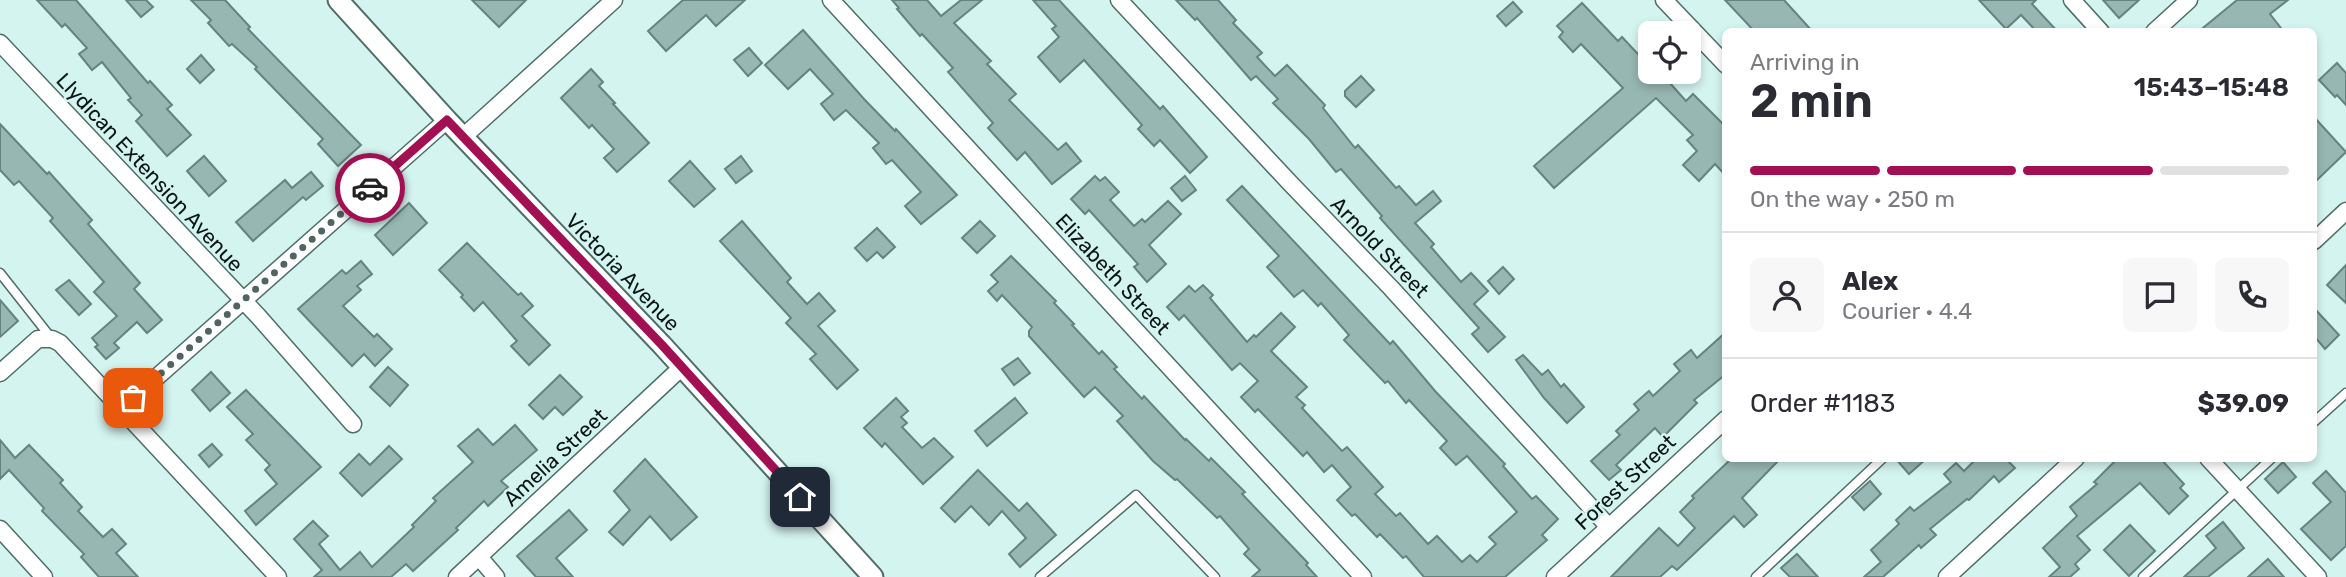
<!DOCTYPE html>
<html lang="en">
<head>
<meta charset="utf-8">
<style>
	body { margin:0; font-family:Rubik,sans-serif; background:#f7f7f7; color:#2b2b33; height:100vh; display:flex; flex-direction:column; font-size:26px; white-space:nowrap }
	* { box-sizing:border-box; margin:0 }
	p { font-size:23px; color:#7c7c81 }
	.icon { flex:none; width:38px; height:38px; fill:none; stroke:currentColor; stroke-width:2; stroke-linecap:round; stroke-linejoin:round }
	.map { position:relative; flex:1; overflow:hidden }
	.sheet { position:absolute; left:1722px; top:28px; width:595px; height:434px; display:flex; flex-direction:column; background:#fff; border-radius:10px; box-shadow:0 4px 10px #0003 }
	.sheet>* { flex:none }
	.tools { position:absolute; left:1638px; top:21px; display:grid; gap:14px }
	.tools a { display:grid; place-items:center; width:63px; height:63px; border-radius:10px; background:#fff; box-shadow:0 4px 10px #0003; font-size:35px }
	.pin { position:absolute; display:grid; place-items:center; width:60px; height:60px; color:#fff; margin:-30px; border-radius:14px; box-shadow:0 4px 10px #0006 }
	.courier { position:absolute; display:grid; place-items:center; width:70px; height:70px; margin:-35px; border:5px solid #a21053; border-radius:50%; background:#fff; color:#222; box-shadow:0 2px 9px #0007 }
	.overview em { font-style:normal; font-weight:600 }
	.overview div { display:flex; flex-direction:column-reverse }
	.overview { display:flex; align-items:center; justify-content:space-between; height:119px; padding:0 28px }
	h1 { font-size:46px; font-weight:600; line-height:52px }
	.bar { display:grid; grid-template-columns:repeat(4,1fr); gap:10px 7px; align-content:center; height:84px; padding:0 28px }
	.bar i { height:9px; border-radius:5px; background:#e1e1e2 }
	.bar .active { background:#a21053 }
	.bar p { grid-column:span 4 }
	.line { display:flex; align-items:center; gap:18px; padding:0 28px; border-top:2px solid #e1e1e2 }
	.line div { flex:1 }
	.round { display:grid; place-items:center; flex:none; width:74px; height:74px; border-radius:10px; background:#f7f7f7 }
	.map>svg:first-child { display:block }
</style>
</head>
<body>
<div class="map">
<svg width="2346" height="577" viewBox="0 0 2346 577">
	<rect width="100%" height="100%" fill="#d4f4f0"/>
	<g fill="#97b7b2" stroke="#65837f" stroke-width="2">
		<path d="M37 0H76L148 83 150 81 172 105 167 109 191 135 167 156 136 121 142 115 128 100 131 98 102 62 92 70 79 54 87 48 65 24 62 27Z"/>
		<path d="M126 0H146L153 7 141 17Z"/>
		<path d="M191 0H225L250 27 248 29 361 145 338 166 318 144 323 139 255 69 257 67 232 44 229 46 208 23 211 20Z"/>
		<path d="M472 0H526L499 27Z"/>
		<path d="M683 0H745L716 26 706 15 666 51 648 31Z"/>
		<path d="M892 0H927L941 16 961 0H982L954 23 991 61 987 64 1016 94 1009 100 1058 150 1066 143 1081 161 1052 184 1025 152 1017 160 988 128 993 123 948 72 953 68 922 34 920 36 897 9 899 8Z"/>
		<path d="M1033 0H1059L1160 109 1163 106 1207 157 1190 173 1160 140 1154 146 1138 129 1142 125 1084 60 1060 82 1038 57 1059 37 1052 29 1056 26Z"/>
		<path d="M1176 0H1218L1236 20 1233 23 1262 53 1257 57 1275 76 1287 65 1325 105 1323 108 1355 148 1358 145 1396 188 1399 186 1416 205 1433 191 1441 201 1415 223 1434 244 1431 247 1461 282 1471 273 1488 291 1474 304 1505 337 1488 352 1472 334 1479 328 1380 218 1382 216 1341 169 1336 172 1309 139 1273 103 1278 99 1256 76 1251 80 1197 18 1195 20Z"/>
		<path d="M1725 0H1784L1813 32H1755Z"/>
		<path d="M1979 0H2036L2032 4 2058 32H2037L2021 15 2006 29Z"/>
		<path d="M2103 0H2139L2119 18Z"/>
		<path d="M2237 0H2288L2270 14 2284 32H2198Z"/>
		<path d="M1513 2 1522 12 1506 26 1497 16Z"/>
		<path d="M1582 3 1618 41 1622 37 1650 67V72H1660L1686 101 1693 94 1726 127V176L1715 164 1699 181 1683 165 1697 151 1687 140 1693 135 1656 98 1554 188 1534 166 1623 88 1581 44 1573 52 1559 37 1563 32 1557 26Z"/>
		<path d="M803 30 864 99 895 131 896 129 957 195 921 224 905 206 921 192 892 160 886 164 873 148 879 143 846 110 834 120 821 104 833 94 810 69 788 89 765 65Z"/>
		<path d="M749 48 762 63 748 76 734 60Z"/>
		<path d="M201 55 214 70 200 83 187 69Z"/>
		<path d="M2337 63 2346 73V105L2337 95 2335 97 2319 80Z"/>
		<path d="M591 69 603 82 599 86 615 103 613 104 649 143 617 172 604 158 614 149 592 125 589 128 561 98Z"/>
		<path d="M1361 76 1374 90 1356 107 1345 96V91Z"/>
		<path d="M2314 117 2346 152 2314 183Z"/>
		<path d="M0 124 47 174 49 172 92 220 88 224 140 283 134 289 162 320 147 333 137 322 114 343 119 348 106 359 95 347 98 345 92 338 117 316 94 292 104 282 50 221 53 218 19 181 14 185 0 170Z"/>
		<path d="M204 156 226 181 209 196 187 171Z"/>
		<path d="M741 156 752 171 736 183 725 169Z"/>
		<path d="M690 161 715 189 694 207 669 181Z"/>
		<path d="M311 172 323 186 306 200 303 197 253 241 236 222 285 180 292 188Z"/>
		<path d="M1095 176 1100 181 1105 177 1119 192 1110 200 1134 226 1142 219 1145 222 1168 201 1181 214 1149 245 1166 264 1147 282 1134 267 1138 264 1089 210 1085 214 1071 199Z"/>
		<path d="M1185 176 1196 190 1182 201 1171 188Z"/>
		<path d="M1242 186 1390 344 1393 341 1435 391 1505 464 1503 466 1532 499 1536 496 1558 519 1542 535 1547 540 1505 577H1424L1406 556 1403 558 1380 534 1377 537 1355 514 1352 516 1337 500 1351 487 1332 465 1324 472 1307 452 1303 456 1258 409 1255 412 1241 397 1258 381 1240 363 1232 370 1184 315 1179 320 1167 307 1189 286 1195 292 1203 285 1213 295 1210 298 1247 342 1254 335 1256 337 1281 313 1295 327 1271 351 1307 387 1296 397 1305 405 1302 408 1342 451 1347 447 1383 487 1375 494 1396 516 1400 513 1428 544 1437 536 1462 562 1470 555 1477 562 1496 544 1489 537 1517 512 1467 456 1456 465 1440 448 1447 441 1409 400 1406 403 1388 381 1385 383 1344 340 1349 335 1321 303 1318 306 1303 290 1294 297 1267 267 1279 256 1227 200Z"/>
		<path d="M409 203 427 223 393 255 375 235Z"/>
		<path d="M742 221 791 278 787 282 807 304 819 293 835 311 818 326 858 370 837 389 810 359 816 354 786 323 791 318 720 241Z"/>
		<path d="M980 221 995 236 977 253 962 238Z"/>
		<path d="M877 228 895 247 883 258 877 252 867 261 855 248Z"/>
		<path d="M467 243 518 295 521 293 533 306 522 316 550 345 529 365 511 346 517 341 483 302 474 311 461 297 463 295 439 270Z"/>
		<path d="M1011 256 1056 301 1054 303 1074 324 1072 325 1099 354 1102 351 1117 367 1114 369 1142 399 1144 396 1185 440 1186 439 1209 461 1211 458 1245 492 1242 494 1308 563 1306 565 1317 577H1252L1260 570 1244 554 1249 549 1220 516 1217 518 1177 479 1175 480 1153 461 1117 421 1123 416 1095 387 1084 397 1029 336V331L1032 327 1002 295 997 301 988 291 998 282 991 275Z"/>
		<path d="M361 261 372 274 357 286 361 290 343 306 374 337 377 334 392 349 375 366 364 354 352 366 298 309 342 270 346 274Z"/>
		<path d="M2346 265V303L2327 285Z"/>
		<path d="M1503 267 1514 279 1499 294 1488 281Z"/>
		<path d="M69 280 91 304 79 315 56 290Z"/>
		<path d="M0 300 18 321 0 337Z"/>
		<path d="M2314 308 2339 335 2325 349 2314 336Z"/>
		<path d="M1726 332V374L1694 400 1697 403 1663 437 1655 428 1616 465 1621 470 1609 480 1591 461 1620 435 1616 431 1639 410 1634 404 1649 391 1653 396 1680 371 1674 364 1691 350 1697 358Z"/>
		<path d="M1523 355 1542 375 1548 370 1561 387 1564 384 1584 407 1567 423 1544 398 1516 360Z"/>
		<path d="M1018 358 1030 373 1014 385 1002 369Z"/>
		<path d="M388 367 408 385 390 406 370 387Z"/>
		<path d="M211 372 230 393 210 411 192 390Z"/>
		<path d="M560 375 582 397 563 415 555 407 543 419 529 405Z"/>
		<path d="M246 390 321 467 256 525 245 511 277 484 265 470 270 465 246 440 253 434 227 407Z"/>
		<path d="M896 398 908 411 901 417 907 423 902 427 922 448 934 438 953 457 923 484 885 443 882 447 864 428Z"/>
		<path d="M1015 398 1027 413 987 446 975 431Z"/>
		<path d="M515 425 537 450 501 481 508 487 488 506 484 501 456 528 458 530 413 571 406 564 391 577H314L322 570 294 539 313 521 328 536 319 544 340 570 360 552 372 567 414 527 412 525 436 501 433 498 473 462 458 446 478 429 493 445Z"/>
		<path d="M0 440 15 458 29 445 63 480 60 483 82 507 78 511 103 537 112 529 126 544 116 553 138 577H99L81 557 84 554 42 511 44 508 9 470 0 479Z"/>
		<path d="M212 444 222 455 209 467 199 455Z"/>
		<path d="M389 446 402 459 362 496 340 473 359 454 370 465Z"/>
		<path d="M1732 458H1781L1742 498 1757 515 1744 527 1734 516 1677 570 1672 566 1660 577H1611L1659 528 1678 546 1695 528 1680 512 1694 498 1692 496Z"/>
		<path d="M1895 458H1927L1909 474Z"/>
		<path d="M1977 458H2005L2015 468 1999 482 1994 476 1969 500 1967 499 1930 529 1936 535 1921 548 1919 545 1883 577H1864L1881 562 1871 550 1899 524 1896 520 1910 507 1914 511 1951 482 1944 474 1956 463 1964 471Z"/>
		<path d="M2118 458H2160L2184 484 2180 488 2188 496 2169 514 2140 483 2077 536 2090 550 2075 564 2079 569 2070 577H2049L2060 567 2043 548 2077 516 2070 507 2097 484 2094 482Z"/>
		<path d="M645 459 697 517 671 540 650 516 623 545 609 532 630 510 614 491Z"/>
		<path d="M2283 462 2296 477 2278 493 2265 479Z"/>
		<path d="M978 470 1019 511 1027 503 1056 535 1020 567 1009 554 1026 538 1002 511 989 525 971 506 955 522 941 508Z"/>
		<path d="M2326 471 2346 493V546L2331 560 2301 529 2331 502 2313 483Z"/>
		<path d="M1870 481 1881 494 1864 510 1852 497Z"/>
		<path d="M569 510 587 530 556 558 573 577H536L517 556Z"/>
		<path d="M2223 522 2244 548 2208 577H2184L2216 548 2206 536Z"/>
		<path d="M2130 525 2155 551 2129 576 2104 550Z"/>
		<path d="M1797 554 1818 577H1790L1781 568Z"/>
		<path d="M2268 559 2284 577H2248Z"/>
	</g>
	<g fill="none" stroke-linecap="round" stroke-linejoin="round">
		<g stroke="#506d69" stroke-width="11">
			<g id="service">
				<path d="M0 273 52 339"/>
				<path d="M2314 422 2346 393"/>
				<path d="M1040 577 1136 495 1215 577"/>
				<path d="M1756 577 1883 458"/>
				<path d="M2143 577 2272 458"/>
			</g>
		</g>
		<g stroke="#506d69" stroke-width="19">
			<g id="minor">
				<path d="M831 0 1363 577"/>
				<path d="M1119 0 1290 183 1391 288 1608 526"/>
				<path d="M1664 0 1726 65"/>
				<path d="M2072 0 2101 32"/>
				<path d="M2154 32 2189 0"/>
				<path d="M0 43 258 316 353 424"/>
				<path d="M463 137 614 0"/>
				<path d="M2314 241 2346 211"/>
				<path d="M0 373 38 339H52L60 343 278 577"/>
				<path d="M122 408 447 120"/>
				<path d="M2208 458 2318 577"/>
				<path d="M0 529 44 577"/>
				<path d="M479 557 496 577"/>
				<path d="M457 577 682 367"/>
				<path d="M1555 577 1726 419"/>
				<path d="M1947 577 2076 458"/>
			</g>
		</g>
		<g stroke="#506d69" stroke-width="23">
			<path id="tertiary" d="M338 0 447 120 662 345 873 577"/>
		</g>
		<use href="#service" stroke="#fff" stroke-width="8"/>
		<use href="#minor" stroke="#fff" stroke-width="16"/>
		<use href="#tertiary" stroke="#fff" stroke-width="19"/>
	</g>
	<g fill="none" stroke-linecap="round" stroke-linejoin="round">
		<path stroke="#516461" stroke-width="7" stroke-dasharray="0 12.6" d="M133 398 370 188"/>
		<path stroke="#a21053" stroke-width="9" d="M370 188 447 120 662 345 800 497"/>
	</g>
	<g text-anchor="middle" dominant-baseline="central" stroke-width="5" stroke-linejoin="round" paint-order="stroke">
		<g font-size="21" fill="#0a1614" stroke="#d4f4f0">
			<text transform="translate(150 172) rotate(47)">Llydican Extension Avenue</text>
			<text transform="translate(1380 247) rotate(46)">Arnold Street</text>
			<text transform="translate(623 272) rotate(46)">Victoria Avenue</text>
			<text transform="translate(1113 274) rotate(47)">Elizabeth Street</text>
			<text transform="translate(555 457) rotate(-43)">Amelia Street</text>
			<text transform="translate(1625 482) rotate(-43)">Forest Street</text>
		</g>
	</g>
</svg>
<div class="tools">
<a><svg class="icon" aria-label="locate" viewBox="0 0 24 24"><circle cx="12" cy="12" r="6"/><path d="M12 2v4M12 18v4M2 12h4M18 12h4"/></svg></a>
</div>
<div class="pin" style="left:133px;top:398px;background:#ea580c"><svg class="icon" aria-label="bag" viewBox="0 0 24 24"><path d="M5 8h14l-1 12H6zM9 8a3 3 0 0 1 6 0"/></svg></div>
<div class="pin" style="left:800px;top:497px;background:#1f2937"><svg class="icon" aria-label="home" viewBox="0 0 24 24"><path d="M3 11l9-7 9 7M6 9v11h12V9"/></svg></div>
<div class="courier" style="left:370px;top:188px"><svg class="icon" aria-label="car" viewBox="0 0 24 24"><path d="M5 17H2v-5l4-1 3-4h7l3 4 3 1v5h-3M9 17h6M6 11h13"/><circle cx="7" cy="17" r="2"/><circle cx="17" cy="17" r="2"/></svg></div>
<section class="sheet">
<div class="overview"><div><h1>2 min</h1><p>Arriving in</p></div><em>15:43–15:48</em></div>
<div class="bar"><i class="active"></i><i class="active"></i><i class="active"></i><i></i><p>On the way · 250 m</p></div>
<div class="line" style="height:126px"><a class="round"><svg class="icon" aria-label="person" viewBox="0 0 24 24"><circle cx="12" cy="8" r="4"/><path d="M4 21q1-7 8-7t8 7"/></svg></a><div><b>Alex</b><p>Courier · 4.4</p></div><a class="round"><svg class="icon" aria-label="chat" viewBox="0 0 24 24"><path d="M4 5h16v11H9l-5 4z"/></svg></a><a class="round"><svg class="icon" aria-label="phone" viewBox="0 0 24 24"><path d="M5 4h4l2 5-3 2q2 4 5 5l2-3 5 2v4C11 20 4 13 5 4z"/></svg></a></div>
<div class="line" style="height:91px"><div>Order #1183</div><b>$39.09</b></div>
</section>
</div>
</body>
</html>
